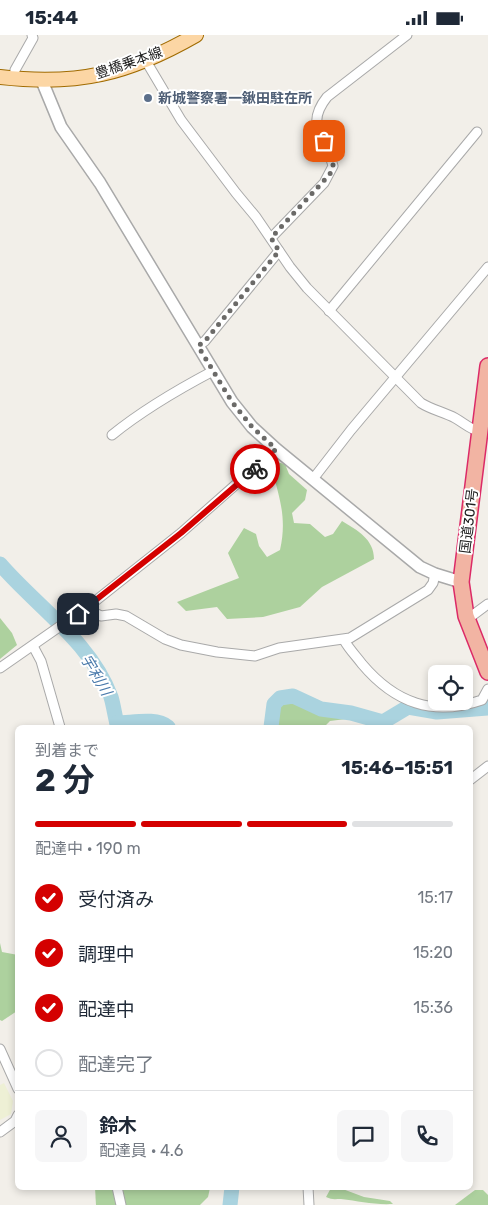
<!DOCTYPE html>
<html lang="ja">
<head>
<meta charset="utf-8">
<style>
	body { margin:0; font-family:Rubik,"Noto Sans JP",sans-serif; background:#f6f6f7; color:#1f2937; height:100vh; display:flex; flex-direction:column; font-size:19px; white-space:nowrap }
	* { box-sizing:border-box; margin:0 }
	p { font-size:16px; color:#747a83 }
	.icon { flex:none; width:28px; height:28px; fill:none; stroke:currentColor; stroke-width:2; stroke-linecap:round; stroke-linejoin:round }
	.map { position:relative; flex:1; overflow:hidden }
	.side { position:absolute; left:15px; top:690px; width:458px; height:465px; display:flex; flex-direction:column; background:#fff; border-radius:8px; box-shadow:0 2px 8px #0003 }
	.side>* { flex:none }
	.buttons { position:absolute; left:428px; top:630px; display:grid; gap:10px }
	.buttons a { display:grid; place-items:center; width:45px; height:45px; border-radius:8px; background:#fff; box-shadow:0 2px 8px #0003; font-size:25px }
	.pin { position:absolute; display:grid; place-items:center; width:42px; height:42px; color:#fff; margin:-21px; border-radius:10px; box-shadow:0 2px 8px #0006 }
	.courier { position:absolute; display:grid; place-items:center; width:50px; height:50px; margin:-25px; border:4px solid #d40000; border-radius:50%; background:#fff; color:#222; box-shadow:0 1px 6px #0007 }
	.summary em { font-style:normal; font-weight:700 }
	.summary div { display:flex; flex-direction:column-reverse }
	.summary { display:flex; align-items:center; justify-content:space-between; height:85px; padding:0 20px }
	h1 { font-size:32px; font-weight:700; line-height:38px }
	.bar { display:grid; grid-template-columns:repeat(4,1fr); gap:8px 5px; align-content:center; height:60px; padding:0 20px }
	.bar i { height:6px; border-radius:4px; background:#e0e1e3 }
	.bar .on { background:#d40000 }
	.bar p { grid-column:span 4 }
	.line { display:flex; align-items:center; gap:12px; padding:0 20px; border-top:1px solid #e0e1e3 }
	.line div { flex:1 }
	.round { display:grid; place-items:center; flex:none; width:52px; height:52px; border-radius:8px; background:#f6f6f7 }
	ol { padding:0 20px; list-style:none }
	li { display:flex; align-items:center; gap:15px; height:55px }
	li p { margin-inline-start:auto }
	li .icon { padding:5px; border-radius:50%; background:#d40000; color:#fff; stroke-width:4 }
	li:last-child { color:#747a83 }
	li i { width:28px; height:28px; border:2px solid #e0e1e3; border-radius:50% }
	.status { display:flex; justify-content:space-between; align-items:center; height:35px; padding:0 25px; background:#fff; direction:ltr }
	.status svg { height:14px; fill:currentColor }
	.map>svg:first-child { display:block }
</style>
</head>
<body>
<div class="status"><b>15:44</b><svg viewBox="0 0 49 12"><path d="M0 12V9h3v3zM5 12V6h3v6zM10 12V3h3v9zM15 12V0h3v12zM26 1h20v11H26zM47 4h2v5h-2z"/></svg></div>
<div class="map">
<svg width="488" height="1170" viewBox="0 0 488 1170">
	<rect width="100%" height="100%" fill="#f2efe9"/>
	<path fill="#eef0d5" d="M4 1048 13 1066 11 1079 0 1085V1050Z"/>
	<g fill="#add19e">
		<path d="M276 427 285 429 289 439 307 455 305 465 292 478 294 488 310 489 325 502 333 499 342 486C357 495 374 504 374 524L322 552 300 572 263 582 227 584 217 572 186 576 177 567 239 543 228 518 244 493 256 499 259 511 267 522 280 515C287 484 280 464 272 435Z"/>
		<path d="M0 583 12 598 17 610 0 624Z"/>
		<path d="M281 668H303L321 676 341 679 346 684 330 686 324 692H271Z"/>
		<path d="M0 908 2 917 18 920 17 976 2 986 0 985Z"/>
		<path d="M95 1153H210L208 1162 200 1170H96Z"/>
		<path d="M331 1153H340L364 1162 390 1166 393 1169C373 1170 359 1166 341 1164 335 1164 332 1165 326 1162Z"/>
		<path d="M475 1155H483L488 1160V1170H455Z"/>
	</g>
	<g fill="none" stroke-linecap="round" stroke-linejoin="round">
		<g stroke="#aad3df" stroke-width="15">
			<path d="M0 529C37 572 91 607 111 662 114 672 115 683 118 692"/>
			<path d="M117 688C132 688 156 682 168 692"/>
			<path d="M271 692 274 669 280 663 293 661 321 674 351 678 383 687 408 672 437 677 488 673"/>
			<path d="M230 1170 232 1152"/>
		</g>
		<g stroke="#a9a9a9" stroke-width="11">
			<g id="minor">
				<path d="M146 26 181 85 236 158 256 182 290 232 307 253 421 368C432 375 444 377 455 383 464 388 471 395 481 397"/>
				<path d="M14 44 15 35 33 3 32 0"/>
				<path d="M271 203 324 148 333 131C326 101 304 91 327 62L407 0"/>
				<path d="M329 276 477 97"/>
				<path d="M198 311 205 306 279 216"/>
				<path d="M112 400C144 374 177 355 213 336"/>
				<path d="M313 444 351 395 488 232"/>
				<path d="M89 571 95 578 101 581 116 579 126 581 165 604 181 610 217 617 255 621 279 613 350 603 428 555 433 548 435 539"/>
				<path d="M466 581 473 580 488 569"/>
				<path d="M344 605C349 614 356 621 362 629 395 668 433 682 482 665L488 654"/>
				<path d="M33 611 41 626 60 692"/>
				<path d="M0 633 89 571 181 498 276 414"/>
				<path d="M470 745 488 731"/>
				<path d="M0 1014 18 1054"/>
				<path d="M0 1097 15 1086 18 1080"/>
				<path d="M117 1152 121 1170"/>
				<path d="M308 1152 309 1170"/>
			</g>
		</g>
		<g stroke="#a9a9a9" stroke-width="14">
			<path id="tertiary" d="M42 46 61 92 100 148 232 367 252 392 276 414 420 532 435 539 461 547"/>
		</g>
		<g stroke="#a06b00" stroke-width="16">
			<path id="primary" d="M0 42C78 51 128 39 196 0"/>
		</g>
		<g stroke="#dc2a67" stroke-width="18">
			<path id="trunk" d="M488 331 461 547 466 581 488 637"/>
		</g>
		<use href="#minor" stroke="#fff" stroke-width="9"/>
		<use href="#tertiary" stroke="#fff" stroke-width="11"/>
		<use href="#primary" stroke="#fcd6a4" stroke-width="14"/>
		<use href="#trunk" stroke="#f2b4a3" stroke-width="15"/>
	</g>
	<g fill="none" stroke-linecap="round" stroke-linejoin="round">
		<path stroke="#6b6a68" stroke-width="5" stroke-dasharray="0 9" d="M255 434 276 414 252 392 232 367 198 311 205 306 279 216 271 203 330 139 333 130 324 106"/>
		<path stroke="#d40000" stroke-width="6" d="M78 579 181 498 255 434"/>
	</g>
	<circle fill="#5c6f8a" stroke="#fff" stroke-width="2" cx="148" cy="63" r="5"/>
	<g text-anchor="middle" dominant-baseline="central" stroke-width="4" stroke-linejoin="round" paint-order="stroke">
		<g font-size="14" fill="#222" stroke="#fff">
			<text transform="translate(129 28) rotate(-19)">豊橋乗本線</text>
			<text transform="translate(469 486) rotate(-83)">国道301号</text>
		</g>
		<g font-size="14" font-weight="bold" fill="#4e5e75" stroke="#fff" text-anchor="start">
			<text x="158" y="63">新城警察署一鍬田駐在所</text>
		</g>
		<g font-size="15" font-style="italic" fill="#4a7aab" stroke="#fff">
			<text transform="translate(96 640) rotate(59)">宇利川</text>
		</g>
	</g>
</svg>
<div class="buttons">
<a><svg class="icon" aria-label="locate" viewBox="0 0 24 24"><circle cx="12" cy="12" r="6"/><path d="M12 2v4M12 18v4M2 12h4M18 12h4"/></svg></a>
</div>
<div class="pin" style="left:324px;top:106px;background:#ea580c"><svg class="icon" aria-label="bag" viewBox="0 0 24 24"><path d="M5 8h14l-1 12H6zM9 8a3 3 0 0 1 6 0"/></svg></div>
<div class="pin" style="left:78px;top:579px;background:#1f2937"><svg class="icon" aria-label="home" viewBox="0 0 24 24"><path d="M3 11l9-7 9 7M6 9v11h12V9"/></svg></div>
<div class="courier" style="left:255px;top:434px"><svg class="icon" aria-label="bike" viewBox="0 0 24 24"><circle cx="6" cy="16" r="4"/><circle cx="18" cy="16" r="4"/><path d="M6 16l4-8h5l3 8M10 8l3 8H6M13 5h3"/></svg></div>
<section class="side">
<div class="summary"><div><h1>2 分</h1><p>到着まで</p></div><em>15:46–15:51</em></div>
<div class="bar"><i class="on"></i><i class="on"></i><i class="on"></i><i></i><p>配達中 · 190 m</p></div>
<ol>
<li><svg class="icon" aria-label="check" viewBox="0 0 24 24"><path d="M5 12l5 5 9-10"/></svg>受付済み<p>15:17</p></li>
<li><svg class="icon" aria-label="check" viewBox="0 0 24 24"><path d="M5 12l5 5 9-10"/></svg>調理中<p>15:20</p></li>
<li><svg class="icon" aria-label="check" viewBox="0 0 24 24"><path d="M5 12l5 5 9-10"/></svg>配達中<p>15:36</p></li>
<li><i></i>配達完了</li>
</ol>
<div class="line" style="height:90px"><a class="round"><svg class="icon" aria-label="person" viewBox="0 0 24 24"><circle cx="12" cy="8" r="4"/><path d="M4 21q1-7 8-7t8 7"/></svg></a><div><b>鈴木</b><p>配達員 · 4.6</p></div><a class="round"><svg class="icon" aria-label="chat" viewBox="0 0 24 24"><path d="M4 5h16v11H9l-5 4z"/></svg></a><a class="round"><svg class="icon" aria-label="phone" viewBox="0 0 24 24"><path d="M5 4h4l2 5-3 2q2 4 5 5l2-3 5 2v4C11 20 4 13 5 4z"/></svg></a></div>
</section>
</div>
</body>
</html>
